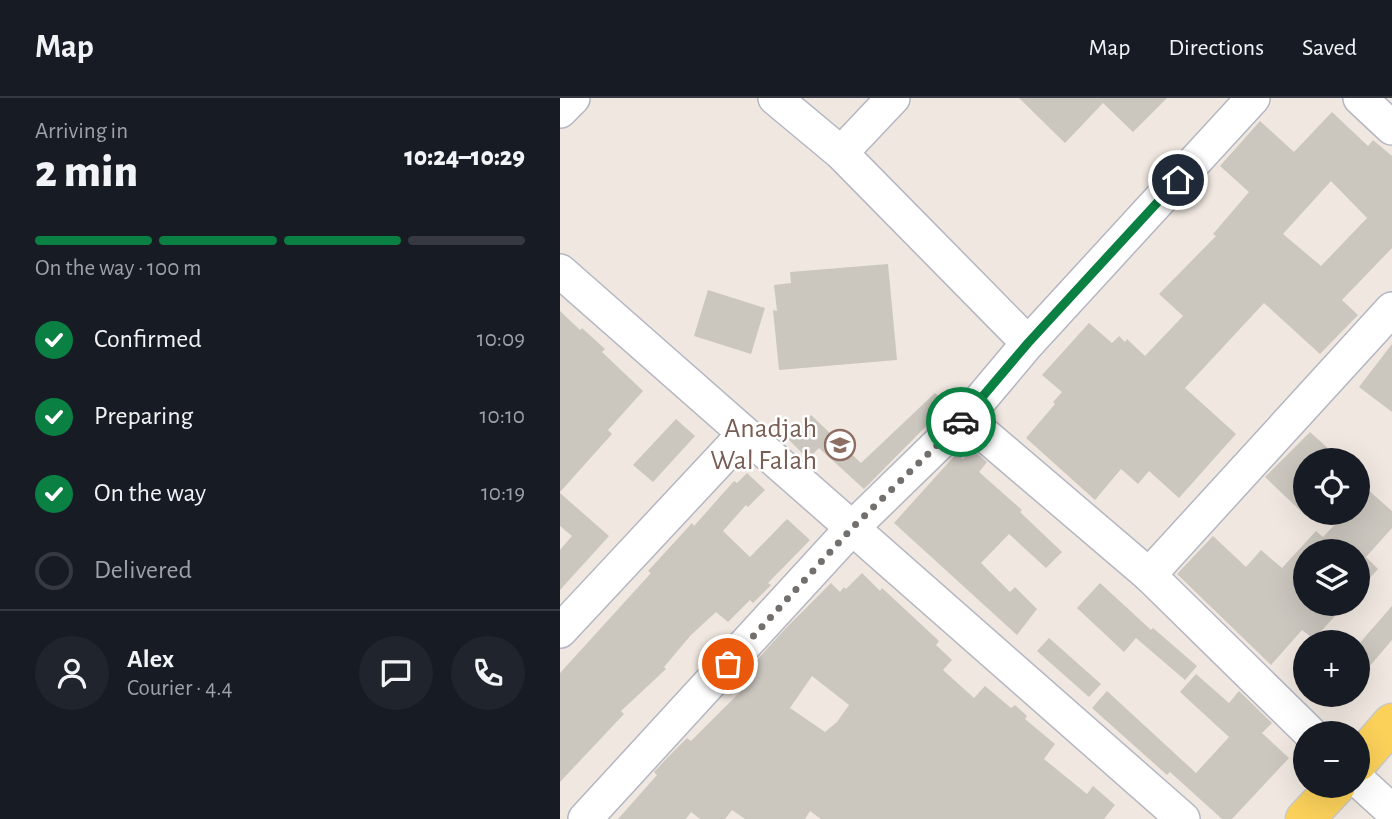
<!DOCTYPE html>
<html lang="en">
<head>
<meta charset="utf-8">
<style>
	body { margin:0; font-family:"Alegreya Sans",sans-serif; background:#20242c; color:#f1f3f6; height:100vh; display:flex; flex-direction:column; font-size:26px; white-space:nowrap }
	* { box-sizing:border-box; margin:0 }
	p { font-size:23px; color:#9ea1a6 }
	.icon { flex:none; width:38px; height:38px; fill:none; stroke:currentColor; stroke-width:2; stroke-linecap:round; stroke-linejoin:round }
	.map { position:relative; flex:1; overflow:hidden }
	.details { display:flex; flex-direction:column; background:#171b24; width:560px }
	.details>* { flex:none }
	.tools { position:absolute; left:733px; top:350px; display:grid; gap:14px }
	.tools a { display:grid; place-items:center; width:77px; height:77px; border-radius:50%; background:#171b24; box-shadow:0 7px 28px #0002; font-size:35px }
	.pin { position:absolute; display:grid; place-items:center; width:60px; height:60px; color:#fff; margin:-30px; border:4px solid #fff; border-radius:50%; box-shadow:0 2px 7px #0007 }
	.courier { position:absolute; display:grid; place-items:center; width:70px; height:70px; margin:-35px; border:5px solid #0b8043; border-radius:50%; background:#fff; color:#222; box-shadow:0 2px 9px #0007 }
	.headline em { font-style:normal; font-weight:800 }
	.headline div { display:flex; flex-direction:column-reverse }
	.headline { display:flex; align-items:center; justify-content:space-between; height:119px; padding:0 35px }
	h1 { font-size:46px; font-weight:800; line-height:52px }
	.bar { display:grid; grid-template-columns:repeat(4,1fr); gap:10px 7px; align-content:center; height:84px; padding:0 35px }
	.bar i { height:9px; border-radius:5px; background:#363941 }
	.bar .active { background:#0b8043 }
	.bar p { grid-column:span 4 }
	.line { display:flex; align-items:center; gap:18px; padding:0 35px; border-top:2px solid #363941 }
	.line div { flex:1 }
	.round { display:grid; place-items:center; flex:none; width:74px; height:74px; border-radius:37px; background:#20242c }
	ol { padding:0 35px; list-style:none }
	li { display:flex; align-items:center; gap:21px; height:77px }
	li p { margin-inline-start:auto }
	li .icon { padding:7px; border-radius:50%; background:#0b8043; color:#fff; stroke-width:4 }
	li:last-child { color:#9ea1a6 }
	li i { width:38px; height:38px; border:4px solid #363941; border-radius:50% }
	header { display:flex; align-items:center; gap:42px; box-sizing:border-box; height:98px; padding:0 35px; background:#171b24; border-bottom:2px solid #363941 }
	header strong { font-size:33px }
	nav { display:flex; gap:38px; margin-inline-start:auto; font-size:24px }
	main { display:flex; flex:1; min-height:0 }
	.map>svg:first-child { display:block }
</style>
</head>
<body>
<header>
<strong>Map</strong>
<nav><a>Map</a><a>Directions</a><a>Saved</a></nav>
</header>
<main>
<section class="details">
<div class="headline"><div><h1>2 min</h1><p>Arriving in</p></div><em>10:24–10:29</em></div>
<div class="bar"><i class="active"></i><i class="active"></i><i class="active"></i><i></i><p>On the way · 100 m</p></div>
<ol>
<li><svg class="icon" aria-label="check" viewBox="0 0 24 24"><path d="M5 12l5 5 9-10"/></svg>Confirmed<p>10:09</p></li>
<li><svg class="icon" aria-label="check" viewBox="0 0 24 24"><path d="M5 12l5 5 9-10"/></svg>Preparing<p>10:10</p></li>
<li><svg class="icon" aria-label="check" viewBox="0 0 24 24"><path d="M5 12l5 5 9-10"/></svg>On the way<p>10:19</p></li>
<li><i></i>Delivered</li>
</ol>
<div class="line" style="height:126px"><a class="round"><svg class="icon" aria-label="person" viewBox="0 0 24 24"><circle cx="12" cy="8" r="4"/><path d="M4 21q1-7 8-7t8 7"/></svg></a><div><b>Alex</b><p>Courier · 4.4</p></div><a class="round"><svg class="icon" aria-label="chat" viewBox="0 0 24 24"><path d="M4 5h16v11H9l-5 4z"/></svg></a><a class="round"><svg class="icon" aria-label="phone" viewBox="0 0 24 24"><path d="M5 4h4l2 5-3 2q2 4 5 5l2-3 5 2v4C11 20 4 13 5 4z"/></svg></a></div>
</section>
<div class="map">
<svg width="832" height="721" viewBox="0 0 832 721">
	<rect width="100%" height="100%" fill="#f0e8e0"/>
	<g fill="#cbc6be" fill-rule="evenodd">
		<path d="M459 0H607L573 34 543 5 505 45Z"/>
		<path d="M772 14 808 48 813 42 832 58V150L782 202 798 217 760 256 704 205 625 290 676 336 619 400 589 373 578 386 561 371 535 402 466 340 495 306 493 304 502 294 482 277 529 225 552 245 559 238 565 244 567 241 585 258 623 218 599 196 656 138 653 136 689 94 660 68 700 23 734 54ZM771 83 807 120 761 168 723 136Z"/>
		<path d="M328 166 337 262 219 272 213 212 217 213 214 187 231 185 230 174Z"/>
		<path d="M148 192 205 210 191 256 134 238Z"/>
		<path d="M0 213 20 232 22 230 45 251 42 254 83 293 48 332 52 336 0 394Z"/>
		<path d="M832 246V314L799 289Z"/>
		<path d="M375 295 388 306 304 391 259 350 248 361 228 341 251 317 301 365Z"/>
		<path d="M116 321 135 338 93 384 73 367Z"/>
		<path d="M750 334 781 362H746V418L705 379Z"/>
		<path d="M412 351 427 364 419 374 462 412 460 414 502 454 486 470 449 436 421 465 450 494 455 489 477 511 457 537 334 425 397 355 403 361Z"/>
		<path d="M187 375 205 392 188 409 186 407 163 433 190 459 227 421 250 442 208 485 211 487 193 505 190 502 168 524 156 514 131 537 104 569 106 571 61 613 64 616 0 684V575L91 475 88 473 132 425 134 428 174 383 177 385Z"/>
		<path d="M798 383 832 413V430L806 459 818 471 798 493V453H746V506H786L754 541 742 532 711 567 617 476 653 438 686 469 701 452 722 470 756 433 763 439 786 415H798Z"/>
		<path d="M0 395 49 438 0 492V452L12 438 0 428Z"/>
		<path d="M302 475 320 493 322 490 379 543 376 547 392 562 383 572 414 600 425 588 451 610 455 607 467 618 465 621 495 646 484 661 527 696 533 688 555 707 544 721H261L250 713 245 721H185L172 712 165 721H140L131 714 126 721H58L97 677 94 674 108 659 127 640 131 643 193 581 185 575 226 530 271 485 280 494 284 489 286 491ZM252 578 289 607 277 624 265 634 230 610Z"/>
		<path d="M540 485 591 532 593 530 637 568 625 582 576 540 564 554 517 510Z"/>
		<path d="M832 508V542L809 569 798 560V547Z"/>
		<path d="M489 540 541 586 529 599 477 553Z"/>
		<path d="M636 576 669 605 679 593 712 625 702 635 729 660 672 721H662L610 674 607 677 532 610 547 593 636 675 669 639 620 594Z"/>
	</g>
	<g fill="none" stroke-linecap="round" stroke-linejoin="round">
		<g stroke="#b4b6c2" stroke-width="36">
			<g id="minor">
				<path d="M215 0 281 55 468 245"/>
				<path d="M800 0 832 30"/>
				<path d="M0 13 13 0"/>
				<path d="M281 55 333 0"/>
				<path d="M0 173 623 721"/>
				<path d="M405 320 589 477 750 635"/>
				<path d="M589 477 832 211"/>
				<path d="M0 533 184 336"/>
				<path d="M798 682 832 713"/>
				<path d="M25 721 292 430 405 320 468 245 693 0"/>
			</g>
		</g>
		<g stroke="#c9c9c9" stroke-width="41">
			<g id="major">
				<path d="M798 664 832 625"/>
				<path d="M745 721 776 688"/>
			</g>
		</g>
		<use href="#minor" stroke="#fff" stroke-width="33"/>
		<use href="#major" stroke="#fbd15a" stroke-width="38"/>
	</g>
	<g fill="none" stroke-linecap="round" stroke-linejoin="round">
		<path stroke="#726f6c" stroke-width="7" stroke-dasharray="0 12.6" d="M168 566 292 430 401 324"/>
		<path stroke="#0b8043" stroke-width="9" d="M401 324 468 245 618 82"/>
	</g>
	<defs>
		<g id="school-ring" transform="scale(1.575)"><circle r="9.5" fill="#fff" stroke="#8d6e63" stroke-width="1.5"/><path d="M0-5L7-2L0 1L-7-2ZM-4 1L0 2.5L4 1V4Q0 6-4 4Z" fill="#8d6e63"/></g>
	</defs>
	<g fill-rule="evenodd">
		<use href="#school-ring" x="280" y="347"/>
	</g>
	<g text-anchor="middle" dominant-baseline="central" stroke-width="5" stroke-linejoin="round" paint-order="stroke">
		<g font-size="28" fill="#785e54" stroke="#fff" text-anchor="end">
			<text x="257" y="331">Anadjah<tspan x="257" dy="32">Wal Falah</tspan></text>
		</g>
	</g>
</svg>
<div class="tools">
<a><svg class="icon" aria-label="locate" viewBox="0 0 24 24"><circle cx="12" cy="12" r="6"/><path d="M12 2v4M12 18v4M2 12h4M18 12h4"/></svg></a>
<a><svg class="icon" aria-label="layers" viewBox="0 0 24 24"><path d="M12 4l9 5-9 5-9-5zM3 14l9 5 9-5"/></svg></a>
<a>+</a>
<a>−</a>
</div>
<div class="pin" style="left:168px;top:566px;background:#ea580c"><svg class="icon" aria-label="bag" viewBox="0 0 24 24"><path d="M5 8h14l-1 12H6zM9 8a3 3 0 0 1 6 0"/></svg></div>
<div class="pin" style="left:618px;top:82px;background:#1f2937"><svg class="icon" aria-label="home" viewBox="0 0 24 24"><path d="M3 11l9-7 9 7M6 9v11h12V9"/></svg></div>
<div class="courier" style="left:401px;top:324px"><svg class="icon" aria-label="car" viewBox="0 0 24 24"><path d="M5 17H2v-5l4-1 3-4h7l3 4 3 1v5h-3M9 17h6M6 11h13"/><circle cx="7" cy="17" r="2"/><circle cx="17" cy="17" r="2"/></svg></div>
</div>
</main>
</body>
</html>
